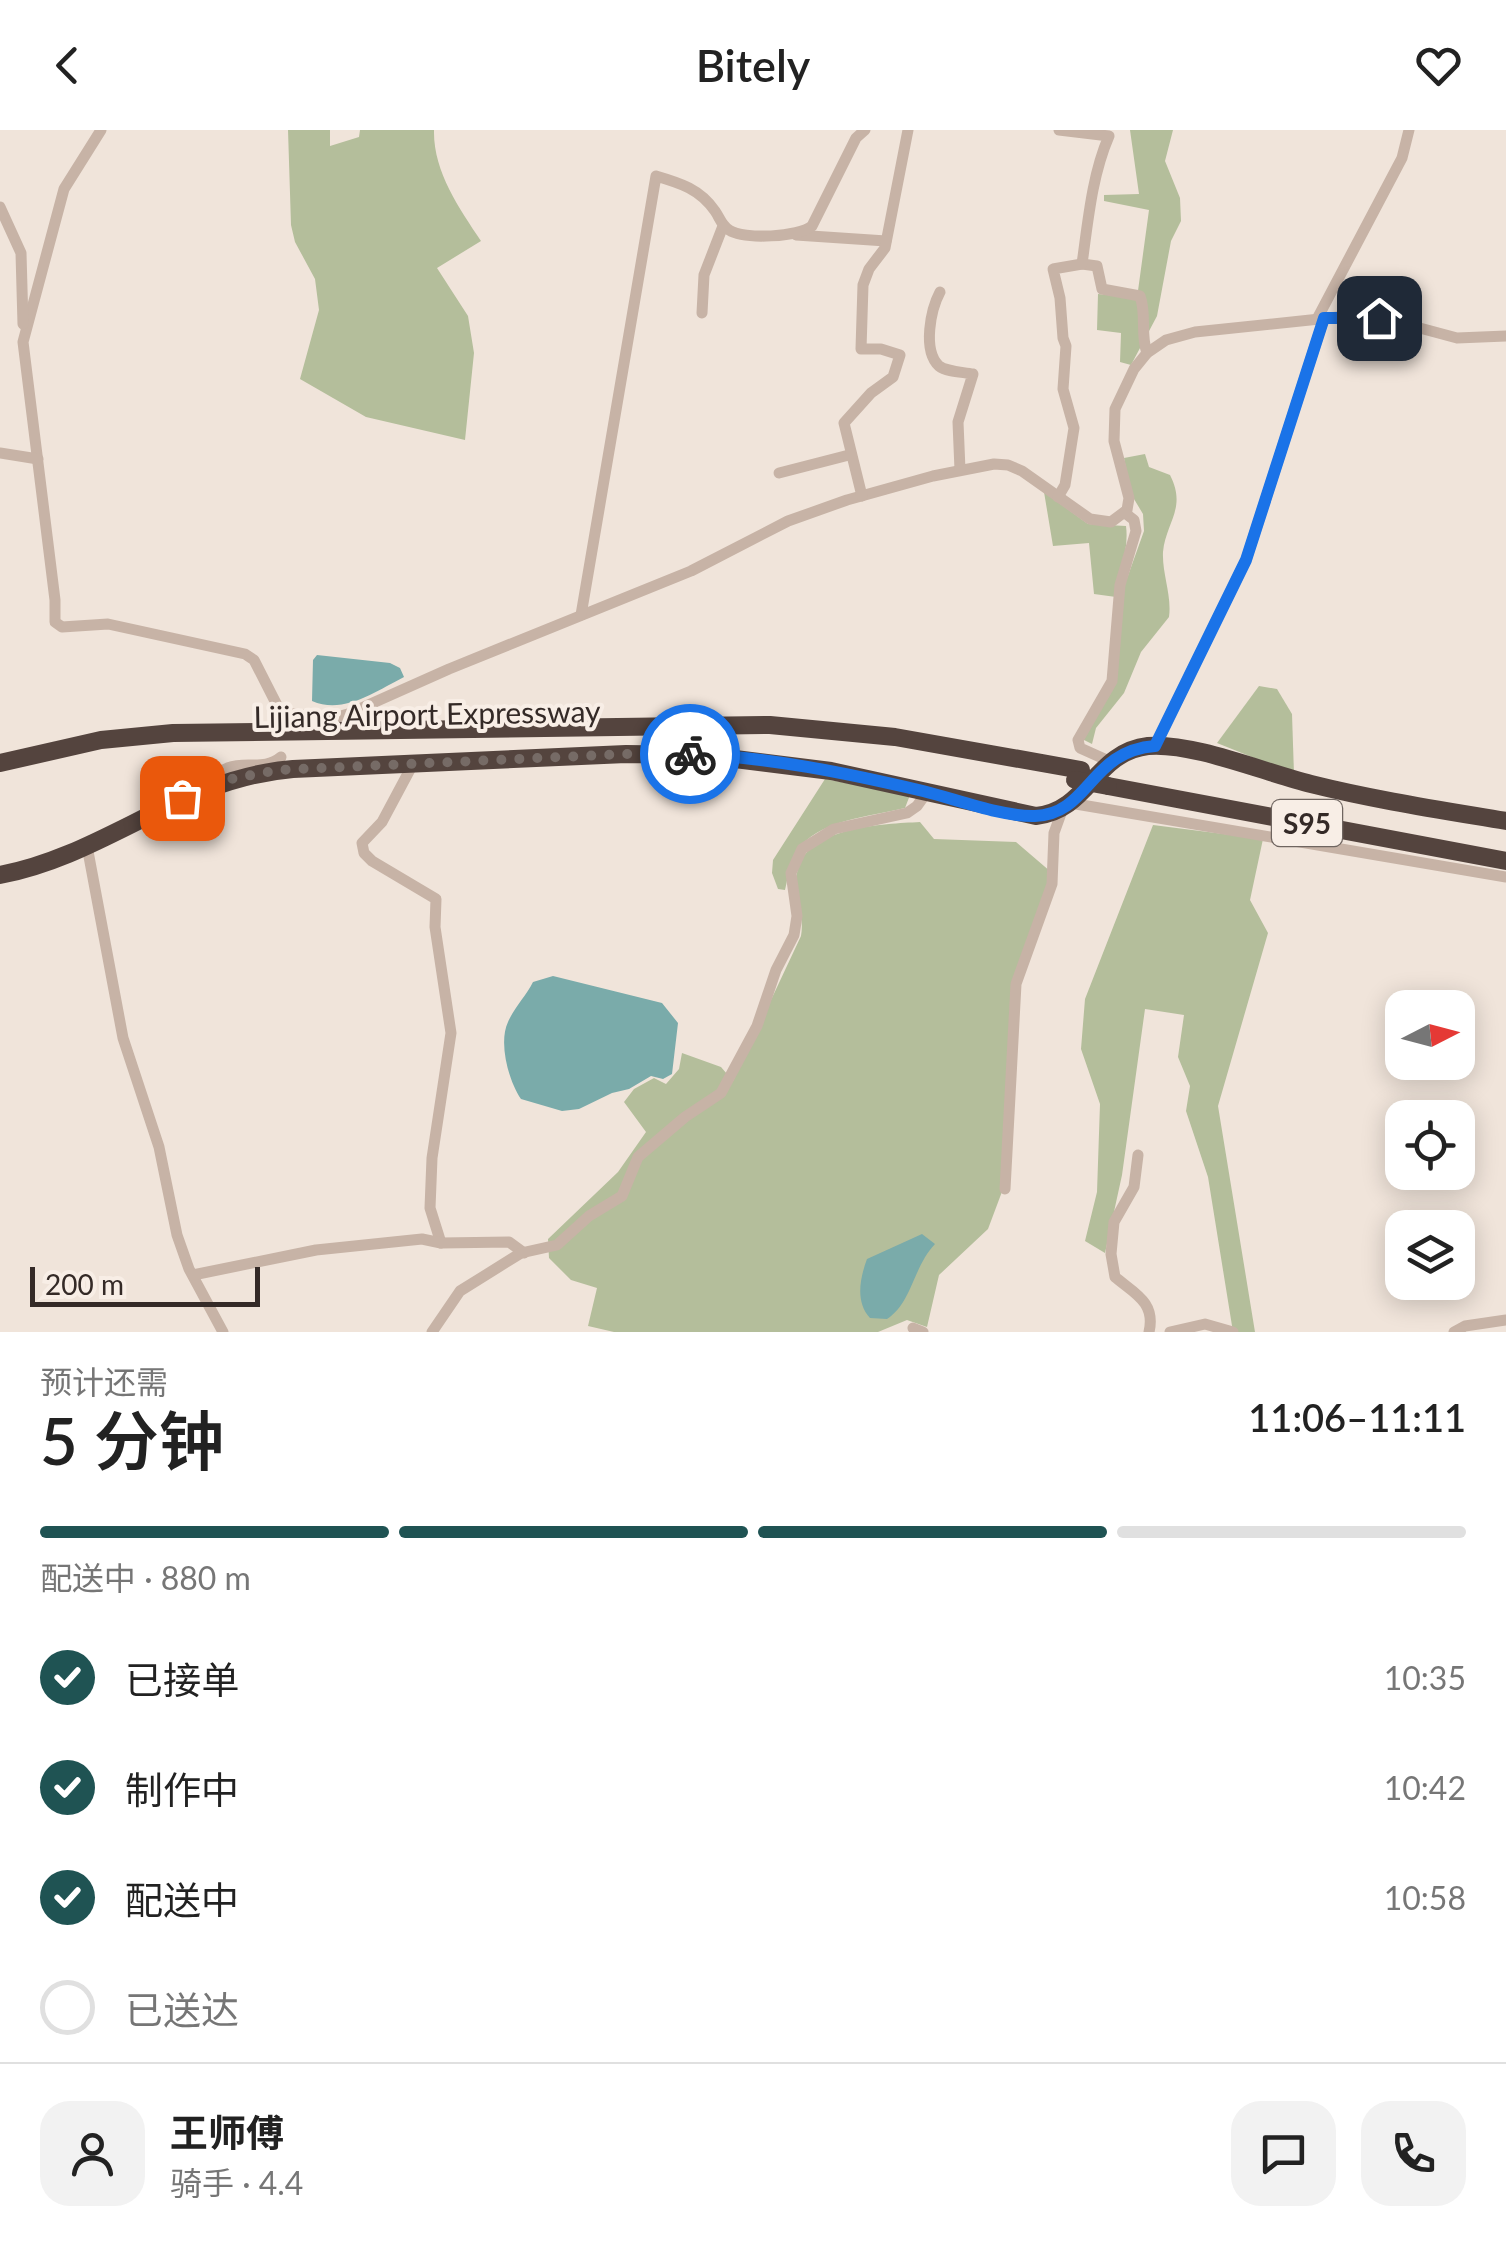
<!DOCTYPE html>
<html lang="zh">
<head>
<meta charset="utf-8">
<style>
	body { margin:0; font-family:Lato,"Noto Sans SC",sans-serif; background:#f2f2f2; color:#222; height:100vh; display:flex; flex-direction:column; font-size:38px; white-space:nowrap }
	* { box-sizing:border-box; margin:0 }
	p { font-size:32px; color:#767676 }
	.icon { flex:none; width:55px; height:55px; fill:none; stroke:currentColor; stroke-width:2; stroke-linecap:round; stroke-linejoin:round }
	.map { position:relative; height:1202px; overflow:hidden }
	.drawer { display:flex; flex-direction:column; background:#fff; flex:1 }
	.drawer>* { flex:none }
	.needle { width:65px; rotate:84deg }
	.fabs { position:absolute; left:1385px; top:860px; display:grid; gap:20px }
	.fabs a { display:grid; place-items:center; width:90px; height:90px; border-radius:20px; background:#fff; box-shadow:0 5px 25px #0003; font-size:50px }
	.scale { position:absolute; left:30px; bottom:25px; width:230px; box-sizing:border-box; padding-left:10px; border:5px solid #342a27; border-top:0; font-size:28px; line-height:35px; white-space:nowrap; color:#342a27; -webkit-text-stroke:8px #f8eee6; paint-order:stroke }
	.pin { position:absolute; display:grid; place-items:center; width:85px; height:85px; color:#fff; margin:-42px; border-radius:20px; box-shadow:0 5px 15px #0006 }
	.courier { position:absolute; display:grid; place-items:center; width:100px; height:100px; margin:-50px; border:8px solid #1a73e8; border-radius:50%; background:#fff; color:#222; box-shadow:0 2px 12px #0007 }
	.overview em { font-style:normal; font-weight:600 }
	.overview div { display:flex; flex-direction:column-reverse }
	.overview { display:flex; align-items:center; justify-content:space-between; height:170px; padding:0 40px }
	h1 { font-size:65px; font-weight:600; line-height:75px }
	.bar { display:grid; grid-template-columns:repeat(4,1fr); gap:15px 10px; align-content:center; height:120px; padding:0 40px }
	.bar i { height:12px; border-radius:8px; background:#e0e0e0 }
	.bar .on { background:#1f5353 }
	.bar p { grid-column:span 4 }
	.line { display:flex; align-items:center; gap:25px; padding:0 40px; border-top:2px solid #e0e0e0 }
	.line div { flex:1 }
	.round { display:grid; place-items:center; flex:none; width:105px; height:105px; border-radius:30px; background:#f2f2f2 }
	ol { padding:0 40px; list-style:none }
	li { display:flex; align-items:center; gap:30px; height:110px }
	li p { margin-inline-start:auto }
	li .icon { padding:10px; border-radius:50%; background:#1f5353; color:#fff; stroke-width:4 }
	li:last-child { color:#767676 }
	li i { width:55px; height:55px; border:5px solid #e0e0e0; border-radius:50% }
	header { display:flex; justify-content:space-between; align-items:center; height:130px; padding:0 40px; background:#fff; font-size:45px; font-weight:600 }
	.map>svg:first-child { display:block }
</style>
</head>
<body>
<header><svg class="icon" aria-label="back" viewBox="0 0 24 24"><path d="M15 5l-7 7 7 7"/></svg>Bitely<svg class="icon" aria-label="heart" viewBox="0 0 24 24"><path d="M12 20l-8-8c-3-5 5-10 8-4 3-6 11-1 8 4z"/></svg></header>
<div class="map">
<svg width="1506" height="1202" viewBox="0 0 1506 1202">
	<rect width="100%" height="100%" fill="#f0e4da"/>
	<g fill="#b4be9b">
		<path d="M288 0H330V16L359 7 360 0H434C433 41 459 78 481 111L437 138 468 186 474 223 465 310 366 287 300 249 319 180 315 149 295 112 291 95Z"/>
		<path d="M1130 0H1173L1165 31 1180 68 1181 91 1171 111 1157 186 1131 235 1120 232 1121 203 1097 200 1098 164 1137 168 1149 80 1104 71V65L1139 64Z"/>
		<path d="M1145 324 1149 337 1170 345C1187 378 1166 392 1163 422 1162 444 1172 465 1169 487L1141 522 1124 563 1096 598 1092 614 1082 609 1109 566 1125 454 1144 401 1143 384 1131 364 1124 328Z"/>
		<path d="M1044 362 1088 394 1126 396C1129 419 1120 443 1116 467L1094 464 1089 413 1053 416Z"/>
		<path d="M1259 556 1277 559 1292 584 1294 644 1217 613Z"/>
		<path d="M825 649 910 665 905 678C870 687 818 689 796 722 789 732 788 748 785 760L778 759 772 743 773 730Z"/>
		<path d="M920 692 934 709 1016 712 1051 742 1014 854 1003 1059 988 1099 939 1145 927 1197 907 1190 878 1202H614L588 1196 597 1158 571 1150 549 1128 548 1109 618 1042 646 1002 624 972 634 959 654 948 666 954 679 939 682 923 721 937 733 951 801 806C805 784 793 763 797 743 805 696 884 694 920 692Z"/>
		<path d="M1153 695 1263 709 1250 770 1268 803 1218 976 1255 1202H1233L1208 1047 1186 981 1190 956 1178 927 1184 885 1145 879 1122 1045 1105 1123 1085 1111 1097 1062 1100 974 1081 919 1085 869Z"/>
	</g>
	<g fill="#7aabaa">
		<path d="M317 525 390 533 400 538 404 547C376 561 344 585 312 571L313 530Z"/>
		<path d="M553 846 662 873 678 893 672 944 663 949 651 946 629 959 612 963 579 979 562 981 521 969C509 952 498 913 508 892 514 878 526 866 533 852Z"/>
		<path d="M922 1104 935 1114C913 1137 912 1173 887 1189L870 1188C855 1172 860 1148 867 1129Z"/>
	</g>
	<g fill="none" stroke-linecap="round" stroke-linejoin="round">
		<g stroke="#c7b3a6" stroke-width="11">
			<path d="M101 0 64 59 23 212 55 470V492L62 497 108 494 245 524 254 530 281 583 337 587 348 584 449 539 691 441 788 391 847 370 933 346 994 334 1008 335 1022 341 1090 389 1111 392 1127 380 1129 368 1114 311 1115 279 1134 239 1147 223 1166 210 1195 202 1348 186 1390 190 1457 208 1506 206"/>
			<path d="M1059 0 1109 6C1092 45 1088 91 1082 134L1097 136 1102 159 1140 166C1147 185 1140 204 1147 223"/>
			<path d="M0 77 21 123 23 194"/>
			<path d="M796 105 886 111"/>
			<path d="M940 162C931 179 922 220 939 236 947 242 963 242 973 244L958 292 960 340"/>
			<path d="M702 183 704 145 723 96"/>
			<path d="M1317 189 1402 28 1409 0"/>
			<path d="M0 323 38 329"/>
			<path d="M779 343 849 325"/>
			<path d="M862 366 844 293 871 263 893 247 900 225 881 219H861L863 155 869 139 885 118 908 0"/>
			<path d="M1058 367 1065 355 1074 298 1063 259 1066 216 1063 208 1060 168 1053 139 1082 134"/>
			<path d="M581 485 656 46C680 53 700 59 715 81 720 88 721 95 729 100 744 110 799 107 812 96L856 8 865 0"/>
			<path d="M1155 616 1246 430 1324 188"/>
			<path d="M1109 631 1080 618 1078 610 1112 551 1120 455 1136 401 1134 390 1125 383"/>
			<path d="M413 634 382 692 362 713 364 723 372 731 436 769 435 797 451 903 432 1028 430 1078 441 1113"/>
			<path d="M204 658C233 618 257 647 281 627"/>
			<path d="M1070 673 1506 747"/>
			<path d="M87 716 123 908 159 1017 177 1105 189 1139 223 1202"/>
			<path d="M1138 1025 1134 1057 1114 1092 1111 1124 1115 1147C1134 1163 1156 1172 1149 1202"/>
			<path d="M1005 1059 1016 854 1052 754 1054 703 1063 678"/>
			<path d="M193 1145 316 1120 422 1109 441 1113 509 1112 524 1123"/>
			<path d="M913 1198 923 1202"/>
			<path d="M432 1202 460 1161 521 1123 557 1115 589 1086 622 1066 638 1027 685 987 721 963 757 896 776 840 794 805 797 786 791 743 802 719 834 699 907 683 917 676 927 662"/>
			<path d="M1170 1202 1205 1194 1233 1202"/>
			<path d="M1454 1202 1465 1196 1506 1190"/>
		</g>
		<g stroke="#54443e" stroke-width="18">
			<path d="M0 633 101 610 173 603 770 595 895 607 1081 640"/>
			<path d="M1108 656 1506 731"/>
			<path d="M0 745C106 725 181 648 293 639L626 624 703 625 831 641 1036 686C1088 681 1095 622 1148 616 1192 612 1266 643 1311 654 1375 670 1441 680 1506 691"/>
		</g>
		<path stroke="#54443e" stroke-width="18" d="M1075 650 1108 656"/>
	</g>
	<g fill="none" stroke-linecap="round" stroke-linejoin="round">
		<path stroke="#766b66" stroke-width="10" stroke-dasharray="0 18" d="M182 668 231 649 278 640 626 624H690"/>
		<path stroke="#1a73e8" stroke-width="12" d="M690 624C769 627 846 643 923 661 956 669 1002 687 1035 686 1090 684 1089 621 1155 616L1246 430 1324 188H1379"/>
	</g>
	<g text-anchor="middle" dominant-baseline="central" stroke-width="8" stroke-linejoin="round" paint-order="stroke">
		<rect fill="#f8eee6" stroke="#6f6560" stroke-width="2.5" x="1272" y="670" width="70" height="46" rx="8"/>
		<g font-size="28" font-weight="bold" fill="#342a27">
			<text x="1307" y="693">S95</text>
		</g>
		<g font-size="30" fill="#342a27" stroke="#f8eee6">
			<text transform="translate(427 583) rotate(-1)">Lijiang Airport Expressway</text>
		</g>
	</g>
</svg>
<div class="fabs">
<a><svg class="needle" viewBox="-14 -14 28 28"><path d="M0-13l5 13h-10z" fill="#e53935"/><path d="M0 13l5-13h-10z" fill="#767676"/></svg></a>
<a><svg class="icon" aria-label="locate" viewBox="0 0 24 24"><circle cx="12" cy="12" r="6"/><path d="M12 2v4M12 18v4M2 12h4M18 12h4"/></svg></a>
<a><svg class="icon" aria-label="layers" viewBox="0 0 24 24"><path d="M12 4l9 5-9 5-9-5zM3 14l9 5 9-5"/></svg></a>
</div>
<div class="scale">200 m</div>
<div class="pin" style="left:182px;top:668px;background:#ea580c"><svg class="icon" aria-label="bag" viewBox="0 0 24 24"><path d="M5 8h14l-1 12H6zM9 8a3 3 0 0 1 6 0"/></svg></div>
<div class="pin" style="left:1379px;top:188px;background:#1f2937"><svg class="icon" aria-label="home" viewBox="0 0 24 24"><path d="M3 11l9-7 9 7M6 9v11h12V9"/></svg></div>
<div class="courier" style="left:690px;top:624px"><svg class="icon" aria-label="bike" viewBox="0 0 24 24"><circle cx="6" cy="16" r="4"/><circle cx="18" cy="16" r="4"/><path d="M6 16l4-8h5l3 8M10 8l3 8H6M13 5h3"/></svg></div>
</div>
<section class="drawer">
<div class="overview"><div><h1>5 分钟</h1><p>预计还需</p></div><em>11:06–11:11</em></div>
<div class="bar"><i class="on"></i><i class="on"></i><i class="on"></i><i></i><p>配送中 · 880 m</p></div>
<ol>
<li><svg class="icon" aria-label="check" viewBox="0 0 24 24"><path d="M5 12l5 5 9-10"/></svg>已接单<p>10:35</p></li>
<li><svg class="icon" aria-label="check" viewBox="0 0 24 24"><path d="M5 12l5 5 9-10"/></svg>制作中<p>10:42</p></li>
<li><svg class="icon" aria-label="check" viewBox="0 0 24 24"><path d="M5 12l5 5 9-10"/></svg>配送中<p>10:58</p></li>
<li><i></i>已送达</li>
</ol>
<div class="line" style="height:180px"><a class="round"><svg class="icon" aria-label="person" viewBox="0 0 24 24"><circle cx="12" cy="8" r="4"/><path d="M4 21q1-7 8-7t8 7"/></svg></a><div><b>王师傅</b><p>骑手 · 4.4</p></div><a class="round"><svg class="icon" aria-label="chat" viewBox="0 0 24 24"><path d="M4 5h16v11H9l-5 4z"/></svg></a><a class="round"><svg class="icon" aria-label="phone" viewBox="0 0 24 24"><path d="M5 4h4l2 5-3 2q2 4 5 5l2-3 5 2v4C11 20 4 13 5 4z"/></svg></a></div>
</section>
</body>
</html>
